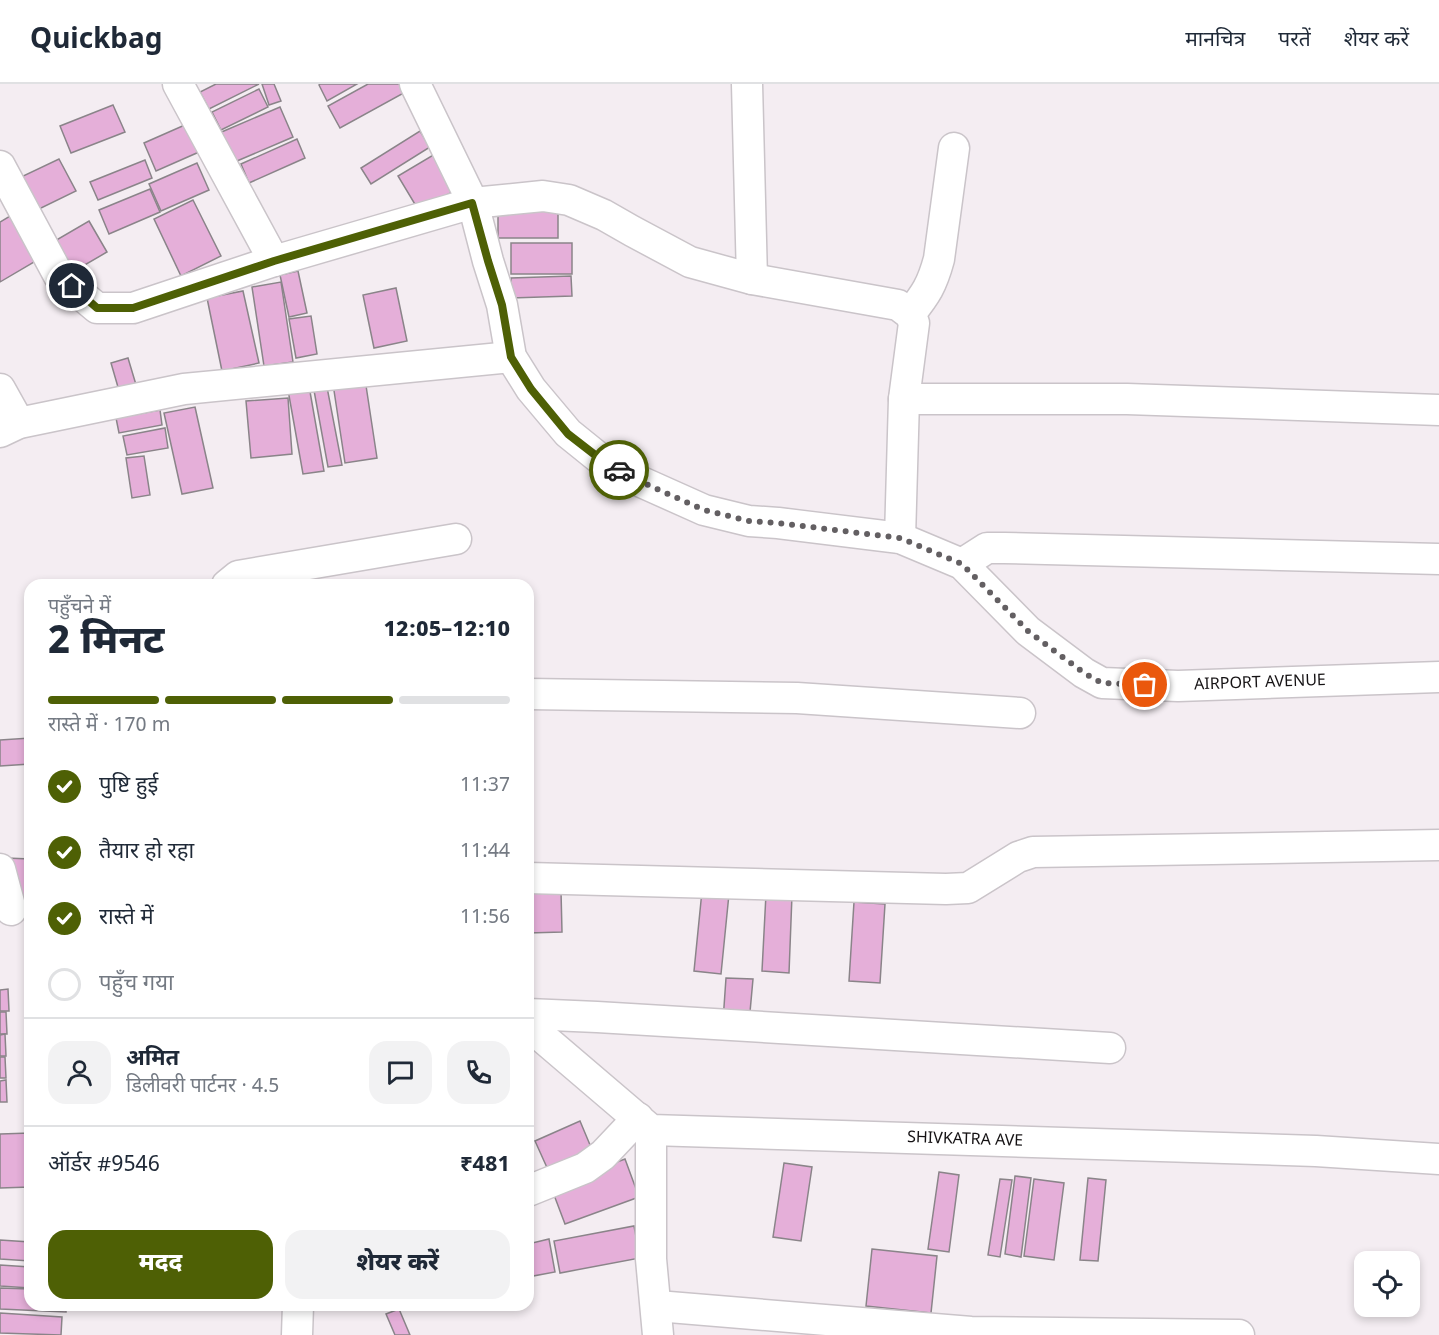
<!DOCTYPE html>
<html lang="hi">
<head>
<meta charset="utf-8">
<style>
	body { margin:0; font-family:Georgia,"Noto Sans Devanagari",serif; background:#f2f2f3; color:#1f2937; height:100vh; display:flex; flex-direction:column; font-size:22px; white-space:nowrap }
	* { box-sizing:border-box; margin:0 }
	p { font-size:20px; color:#747a83 }
	.icon { flex:none; width:33px; height:33px; fill:none; stroke:currentColor; stroke-width:2; stroke-linecap:round; stroke-linejoin:round }
	.map { position:relative; flex:1; overflow:hidden }
	.details { position:absolute; left:24px; top:495px; width:510px; height:732px; display:flex; flex-direction:column; background:#fff; border-radius:18px; box-shadow:0 3px 9px #0003 }
	.details>* { flex:none }
	.tools { position:absolute; left:1354px; top:1167px; display:grid; gap:12px }
	.tools a { display:grid; place-items:center; width:66px; height:66px; border-radius:12px; background:#fff; box-shadow:0 3px 9px #0003; font-size:30px }
	.pin { position:absolute; display:grid; place-items:center; width:51px; height:51px; color:#fff; margin:-26px; border:3px solid #fff; border-radius:50%; box-shadow:0 2px 6px #0007 }
	.courier { position:absolute; display:grid; place-items:center; width:60px; height:60px; margin:-30px; border:4px solid #4e6005; border-radius:50%; background:#fff; color:#222; box-shadow:0 2px 8px #0007 }
	.headline em { font-style:normal; font-weight:800 }
	.headline div { display:flex; flex-direction:column-reverse }
	.headline { display:flex; align-items:center; justify-content:space-between; height:102px; padding:0 24px }
	h1 { font-size:39px; font-weight:800; line-height:45px }
	.bar { display:grid; grid-template-columns:repeat(4,1fr); gap:9px 6px; align-content:center; height:72px; padding:0 24px }
	.bar i { height:8px; border-radius:4px; background:#e0e1e3 }
	.bar .current { background:#4e6005 }
	.bar p { grid-column:span 4 }
	.line { display:flex; align-items:center; gap:15px; padding:0 24px; border-top:2px solid #e0e1e3 }
	.line div { flex:1 }
	.round { display:grid; place-items:center; flex:none; width:63px; height:63px; border-radius:18px; background:#f2f2f3 }
	ol { padding:0 24px; list-style:none }
	li { display:flex; align-items:center; gap:18px; height:66px }
	li p { margin-inline-start:auto }
	li .icon { padding:6px; border-radius:50%; background:#4e6005; color:#fff; stroke-width:4 }
	li:last-child { color:#747a83 }
	li i { width:33px; height:33px; border:3px solid #e0e1e3; border-radius:50% }
	.action { display:flex; gap:12px; margin-top:auto; padding:12px 24px }
	.action a { flex:1; height:69px; border-radius:18px; background:#4e6005; color:#fff; font-size:24px; font-weight:800; line-height:69px; text-align:center }
	.action a+a { background:#f2f2f3; color:#1f2937 }
	header { display:flex; align-items:center; gap:36px; box-sizing:border-box; height:84px; padding:0 30px; background:#fff; border-bottom:2px solid #e0e1e3 }
	header strong { font-size:28px }
	nav { display:flex; gap:33px; margin-inline-start:auto; font-size:21px }
	.map>svg:first-child { display:block }
</style>
</head>
<body>
<header>
<strong>Quickbag</strong>
<nav><a>मानचित्र</a><a>परतें</a><a>शेयर करें</a></nav>
</header>
<div class="map">
<svg width="1439" height="1251" viewBox="0 0 1439 1251">
	<rect width="100%" height="100%" fill="#f4edf2"/>
	<g fill="#e5afd9" stroke="#8a8489" stroke-width="1.5">
		<path d="M216 0H259L209 25 200 8Z"/>
		<path d="M262 0H274L281 17 269 21Z"/>
		<path d="M320 0H357L327 17 319 1Z"/>
		<path d="M368 0H408L411 5 340 44 328 22Z"/>
		<path d="M259 5 268 23 221 46 212 28Z"/>
		<path d="M113 21 125 48 71 69 60 42Z"/>
		<path d="M280 23 293 53 230 80 217 50Z"/>
		<path d="M187 40 199 68 156 87 144 59Z"/>
		<path d="M420 47 430 63 371 100 361 84Z"/>
		<path d="M297 55 305 74 249 99 241 80Z"/>
		<path d="M440 67 461 103 419 127 398 92Z"/>
		<path d="M59 75 76 107 37 126 21 93Z"/>
		<path d="M145 76 152 94 98 116 90 98Z"/>
		<path d="M197 79 209 106 161 127 149 100Z"/>
		<path d="M150 105 160 128 109 150 99 126Z"/>
		<path d="M193 116 221 172 181 192 154 135Z"/>
		<path d="M558 121V154H498V122Z"/>
		<path d="M20 126 46 171 0 198V138Z"/>
		<path d="M89 137 107 168 71 189 53 158Z"/>
		<rect x="511" y="159" width="61" height="31"/>
		<path d="M298 187 307 229 289 233 280 191Z"/>
		<path d="M571 192 572 212 511 214V194Z"/>
		<path d="M281 198 293 278 264 282 252 203Z"/>
		<path d="M396 204 407 257 374 264 363 211Z"/>
		<path d="M243 207 259 279 222 287 207 214Z"/>
		<path d="M311 232 317 270 296 274 289 235Z"/>
		<path d="M128 274 137 304 120 310 111 279Z"/>
		<path d="M365 295 377 374 345 379 333 300Z"/>
		<path d="M326 298 342 381 328 383 313 301Z"/>
		<path d="M309 302 324 387 303 390 288 306Z"/>
		<path d="M288 314 292 370 251 374 246 317Z"/>
		<path d="M195 323 213 404 182 410 164 329Z"/>
		<path d="M160 326 162 341 119 349 116 334Z"/>
		<path d="M165 344 168 364 127 371 123 352Z"/>
		<path d="M144 372 150 411 132 414 126 374Z"/>
		<path d="M30 654V680L0 682V656Z"/>
		<path d="M6 774 30 775V816L17 815Z"/>
		<path d="M561 807 562 848 528 849V808Z"/>
		<path d="M702 807 729 810 721 890 694 887Z"/>
		<path d="M766 810 792 811 789 889 762 887Z"/>
		<path d="M854 818 885 820 880 899 849 897Z"/>
		<path d="M726 894 753 895 749 939 723 937Z"/>
		<path d="M8 905 9 927H0V906Z"/>
		<path d="M0 928H6L7 950H0Z"/>
		<path d="M5 950 6 972H0V951Z"/>
		<path d="M0 973H5L6 994H0Z"/>
		<path d="M6 996 7 1018H0V997Z"/>
		<path d="M580 1037 593 1068 549 1088 535 1057Z"/>
		<path d="M30 1049V1103L0 1104V1050Z"/>
		<path d="M625 1075 639 1113 565 1140 551 1103Z"/>
		<path d="M784 1079 812 1083 801 1157 773 1153Z"/>
		<path d="M939 1088 959 1091 949 1168 928 1165Z"/>
		<path d="M1015 1092 1031 1094 1021 1173 1005 1170Z"/>
		<path d="M1088 1094 1106 1096 1098 1177 1080 1176Z"/>
		<path d="M1000 1095 1012 1096 1000 1173 988 1171Z"/>
		<path d="M1034 1095 1064 1099 1054 1176 1024 1172Z"/>
		<path d="M634 1142 640 1174 560 1189 554 1157Z"/>
		<path d="M549 1155 555 1188 533 1192 528 1160Z"/>
		<path d="M0 1156 30 1158V1177L0 1175Z"/>
		<path d="M872 1165 937 1172 931 1229 866 1222Z"/>
		<path d="M0 1181 30 1183V1204L0 1202Z"/>
		<path d="M0 1204 30 1205V1221H66V1228L0 1225Z"/>
		<path d="M399 1225 410 1251H395L386 1230Z"/>
		<path d="M0 1229 62 1233 61 1251 0 1249Z"/>
	</g>
	<g fill="none" stroke-linecap="round" stroke-linejoin="round">
		<g stroke="#cac4c9" stroke-width="33">
			<g id="minor">
				<path d="M178 0 274 177"/>
				<path id="s1" d="M415 0 473 119 488 177 502 221 511 273 531 305 568 349 599 374 628 392 704 426 749 437 778 439 900 454 962 480 1028 547 1084 589 1102 599 1178 602 1439 593"/>
				<path d="M747 0 752 195"/>
				<path d="M0 82 59 192 97 224H133L274 177 473 119 543 112 569 116 604 131 632 147 690 178 752 195 898 221 910 230 914 239 904 315 900 454"/>
				<path d="M910 230C926 210 932 201 939 175L954 64"/>
				<path d="M0 305 19 339"/>
				<path d="M904 315H1127L1439 326"/>
				<path d="M0 348 19 339 184 305 511 273"/>
				<path d="M962 480 987 464H1004L1439 475"/>
				<path d="M227 501 238 492 456 455"/>
				<path d="M528 610 797 614 1020 629"/>
				<path d="M0 785 11 826"/>
				<path d="M528 794 946 805 968 804 1018 773 1033 768 1439 761"/>
				<path d="M528 930 597 933 1110 964"/>
				<path id="s2" d="M528 941 651 1046 1316 1067 1439 1075"/>
				<path d="M651 1046V1175L658 1251"/>
				<path d="M528 1107 585 1084 603 1071 638 1034"/>
				<path d="M657 1222 971 1248 1239 1251"/>
				<path d="M297 1251 298 1221"/>
			</g>
		</g>
		<use href="#minor" stroke="#fff" stroke-width="30"/>
	</g>
	<g fill="none" stroke-linecap="round" stroke-linejoin="round">
		<path stroke="#635f62" stroke-width="6" stroke-dasharray="0 10.8" d="M619 386 628 392 704 426 749 437 778 439 900 454 962 480 1028 547 1084 589 1102 599 1145 601"/>
		<path stroke="#4e6005" stroke-width="8" d="M72 202 97 224H133L274 177 472 119 488 177 502 221 511 273 531 305 568 350 599 374 619 386"/>
	</g>
	<g text-anchor="middle" dominant-baseline="central" stroke-width="6" stroke-linejoin="round" paint-order="stroke">
		<g font-size="16" fill="#151214" stroke="#fefcfe">
			<text stroke="none"><textPath href="#s1" startOffset="1152">AIRPORT AVENUE</textPath></text>
			<text stroke="none"><textPath href="#s2" startOffset="476">SHIVKATRA AVE</textPath></text>
		</g>
	</g>
</svg>
<div class="tools">
<a><svg class="icon" aria-label="locate" viewBox="0 0 24 24"><circle cx="12" cy="12" r="6"/><path d="M12 2v4M12 18v4M2 12h4M18 12h4"/></svg></a>
</div>
<div class="pin" style="left:1145px;top:601px;background:#ea580c"><svg class="icon" aria-label="bag" viewBox="0 0 24 24"><path d="M5 8h14l-1 12H6zM9 8a3 3 0 0 1 6 0"/></svg></div>
<div class="pin" style="left:72px;top:202px;background:#1f2937"><svg class="icon" aria-label="home" viewBox="0 0 24 24"><path d="M3 11l9-7 9 7M6 9v11h12V9"/></svg></div>
<div class="courier" style="left:619px;top:386px"><svg class="icon" aria-label="car" viewBox="0 0 24 24"><path d="M5 17H2v-5l4-1 3-4h7l3 4 3 1v5h-3M9 17h6M6 11h13"/><circle cx="7" cy="17" r="2"/><circle cx="17" cy="17" r="2"/></svg></div>
<section class="details">
<div class="headline"><div><h1>2 मिनट</h1><p>पहुँचने में</p></div><em>12:05–12:10</em></div>
<div class="bar"><i class="current"></i><i class="current"></i><i class="current"></i><i></i><p>रास्ते में · 170 m</p></div>
<ol>
<li><svg class="icon" aria-label="check" viewBox="0 0 24 24"><path d="M5 12l5 5 9-10"/></svg>पुष्टि हुई<p>11:37</p></li>
<li><svg class="icon" aria-label="check" viewBox="0 0 24 24"><path d="M5 12l5 5 9-10"/></svg>तैयार हो रहा<p>11:44</p></li>
<li><svg class="icon" aria-label="check" viewBox="0 0 24 24"><path d="M5 12l5 5 9-10"/></svg>रास्ते में<p>11:56</p></li>
<li><i></i>पहुँच गया</li>
</ol>
<div class="line" style="height:108px"><a class="round"><svg class="icon" aria-label="person" viewBox="0 0 24 24"><circle cx="12" cy="8" r="4"/><path d="M4 21q1-7 8-7t8 7"/></svg></a><div><b>अमित</b><p>डिलीवरी पार्टनर · 4.5</p></div><a class="round"><svg class="icon" aria-label="chat" viewBox="0 0 24 24"><path d="M4 5h16v11H9l-5 4z"/></svg></a><a class="round"><svg class="icon" aria-label="phone" viewBox="0 0 24 24"><path d="M5 4h4l2 5-3 2q2 4 5 5l2-3 5 2v4C11 20 4 13 5 4z"/></svg></a></div>
<div class="line" style="height:78px"><div>ऑर्डर #9546</div><b>₹481</b></div>
<div class="action"><a>मदद</a><a>शेयर करें</a></div>
</section>
</div>
</body>
</html>
